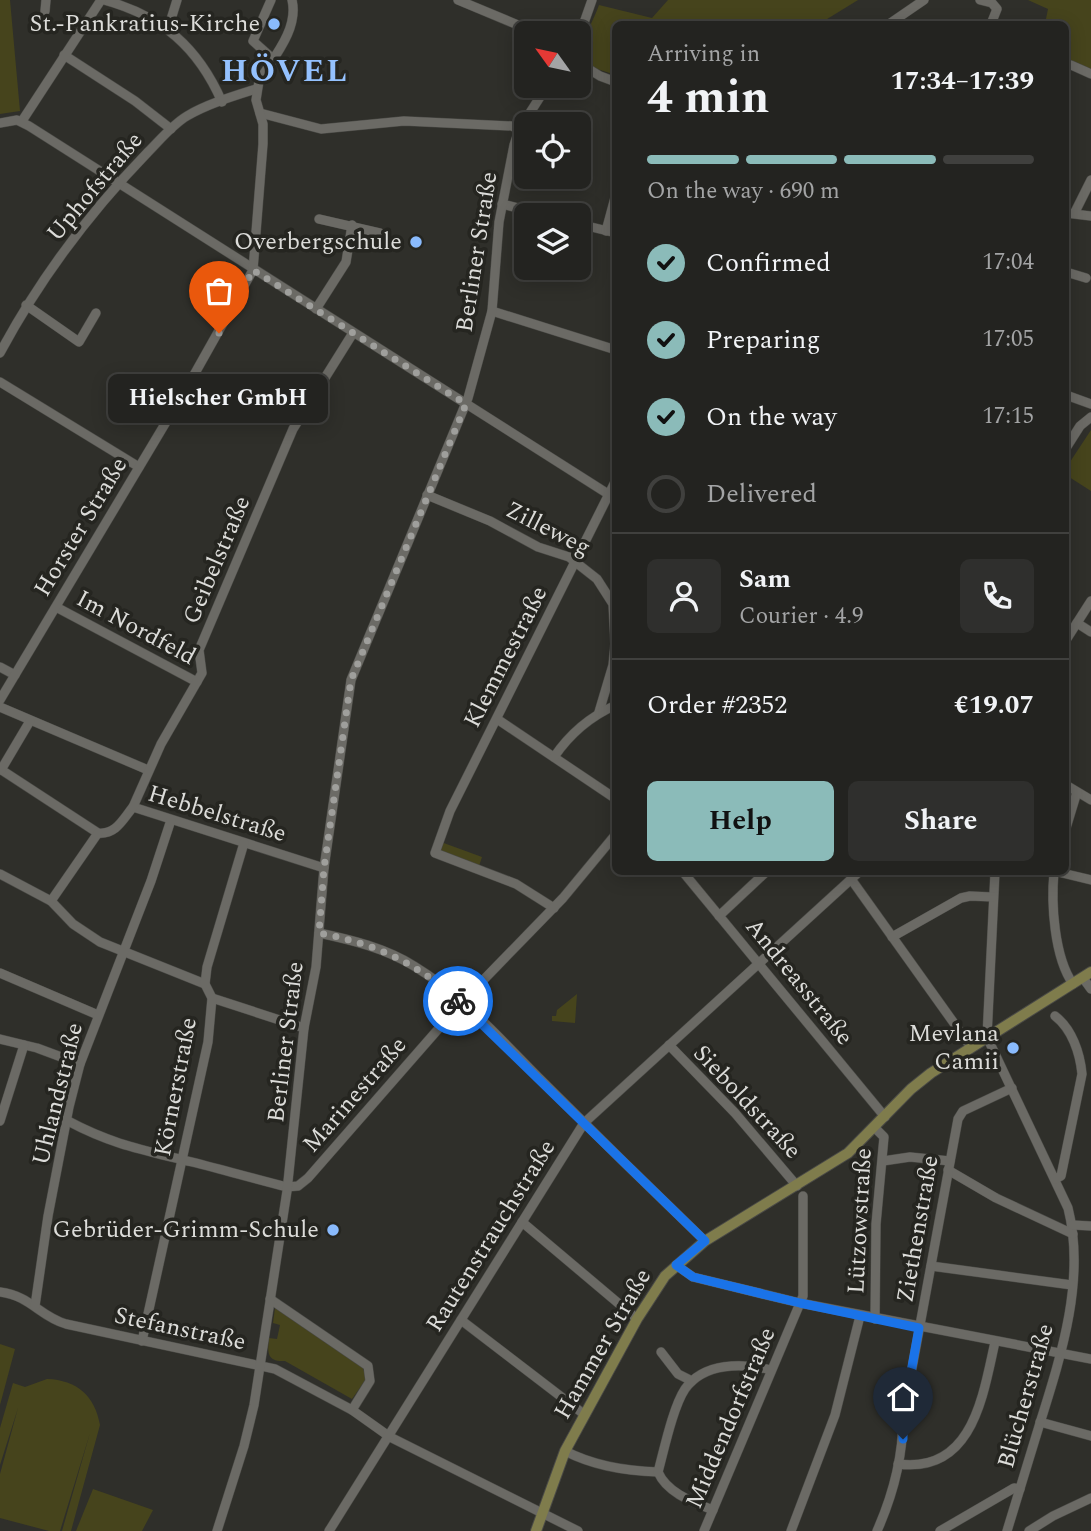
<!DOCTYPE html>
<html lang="en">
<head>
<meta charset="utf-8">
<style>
	body { margin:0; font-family:Spectral,serif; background:#2f2f2d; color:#f1f3f6; height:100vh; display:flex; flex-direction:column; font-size:26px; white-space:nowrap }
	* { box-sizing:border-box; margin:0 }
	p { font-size:23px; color:#a3a4a5 }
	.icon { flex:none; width:38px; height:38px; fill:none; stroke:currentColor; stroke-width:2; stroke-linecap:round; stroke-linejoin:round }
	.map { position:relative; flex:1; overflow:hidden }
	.panel { position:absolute; left:612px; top:21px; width:457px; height:854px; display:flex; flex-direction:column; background:#232320; border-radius:10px; box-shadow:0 4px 18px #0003,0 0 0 2px #40403e }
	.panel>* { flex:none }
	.needle { width:46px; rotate:303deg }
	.controls { position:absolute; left:514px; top:21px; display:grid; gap:14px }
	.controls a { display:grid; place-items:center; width:77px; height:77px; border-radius:10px; background:#232320; box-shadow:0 4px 18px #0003,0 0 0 2px #40403e; font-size:35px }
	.pin { position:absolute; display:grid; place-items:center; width:60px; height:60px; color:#fff; margin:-72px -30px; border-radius:50% 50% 50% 0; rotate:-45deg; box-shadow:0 0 7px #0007 }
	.pin .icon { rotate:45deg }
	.courier { position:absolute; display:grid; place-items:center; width:70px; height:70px; margin:-35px; border:5px solid #1a73e8; border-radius:50%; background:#fff; color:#222; box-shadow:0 2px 9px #0007 }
	.bubble { position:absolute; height:49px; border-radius:10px; background:#232320; box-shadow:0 4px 18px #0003,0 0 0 2px #40403e; font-size:23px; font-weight:700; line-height:49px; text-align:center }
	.headline em { font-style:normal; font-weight:700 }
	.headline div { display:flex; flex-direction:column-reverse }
	.headline { display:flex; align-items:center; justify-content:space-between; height:119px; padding:0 35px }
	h1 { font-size:46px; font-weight:700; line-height:52px }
	.bar { display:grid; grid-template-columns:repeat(4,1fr); gap:10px 7px; align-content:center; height:84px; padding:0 35px }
	.bar i { height:9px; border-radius:5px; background:#40403e }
	.bar .current { background:#8bbbb9 }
	.bar p { grid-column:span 4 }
	.line { display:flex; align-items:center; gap:18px; padding:0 35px; border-top:2px solid #40403e }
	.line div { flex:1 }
	.round { display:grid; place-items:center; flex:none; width:74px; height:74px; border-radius:10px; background:#2f2f2d }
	ol { padding:0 35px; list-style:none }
	li { display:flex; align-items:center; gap:21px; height:77px }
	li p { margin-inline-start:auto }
	li .icon { padding:7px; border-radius:50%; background:#8bbbb9; color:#111; stroke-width:4 }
	li:last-child { color:#a3a4a5 }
	li i { width:38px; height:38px; border:4px solid #40403e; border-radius:50% }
	.action { display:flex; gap:14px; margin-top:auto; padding:14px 35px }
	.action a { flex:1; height:80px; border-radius:10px; background:#8bbbb9; color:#111; font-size:28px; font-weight:700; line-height:80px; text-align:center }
	.action a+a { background:#2f2f2d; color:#f1f3f6 }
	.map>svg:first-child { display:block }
</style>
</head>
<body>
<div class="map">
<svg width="1091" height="1531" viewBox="0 0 1091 1531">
	<rect width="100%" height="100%" fill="#2f2f2a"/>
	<g fill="#46441c">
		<path d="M0 0H10L20 111 0 114Z"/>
		<path d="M668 0H858L819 24H616V75L597 69 579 57C579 47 595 17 599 5L652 18Z"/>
		<path d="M1028 0H1091V69L1066 59V24H1045L1048 9Z"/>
		<path d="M1091 430V491L1066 475V468Z"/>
		<path d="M441 842 482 857 479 866 439 851Z"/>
		<path d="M577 994 575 1023 552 1021V1016H556L557 1010Z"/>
		<path d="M275 1308 363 1368 366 1379 352 1399 285 1361C268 1362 267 1354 269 1338L277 1339 280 1325 273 1323Z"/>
		<path d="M0 1344 15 1349 0 1405Z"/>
		<path d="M47 1379C77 1380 95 1396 100 1425L71 1531H62L90 1433 60 1531H49L0 1518V1474L18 1408 0 1465V1428L13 1383 25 1387Z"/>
		<path d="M93 1489 153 1510 142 1531H76Z"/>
	</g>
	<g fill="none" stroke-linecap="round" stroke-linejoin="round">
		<g stroke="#4a4a46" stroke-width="10">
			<g id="minor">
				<path d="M104 0C162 16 198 47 222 102"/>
				<path d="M271 0 253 41 273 59"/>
				<path d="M458 0 537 33"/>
				<path d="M980 0 992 3 997 9 991 24"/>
				<path d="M45 11 46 0"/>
				<path d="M889 24 924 0"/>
				<path d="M168 29 177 0"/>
				<path d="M579 37 592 0"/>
				<path d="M64 55 135 101 171 129"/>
				<path d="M579 63 600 76 616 82"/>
				<path d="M1066 67 1071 65 1091 74"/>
				<path d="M260 113 321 129 404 121 512 126 519 130"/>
				<path d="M22 121 101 0"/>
				<path d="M0 123 17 120 29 126 616 499"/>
				<path d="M502 204 546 215"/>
				<path d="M1075 212 1091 180"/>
				<path d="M1066 213 1091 216"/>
				<path d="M319 219 380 233"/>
				<path d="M579 224 616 233"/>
				<path d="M606 231 616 194"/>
				<path d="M1066 272 1086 278"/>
				<path d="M26 305 79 342 96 313"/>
				<path d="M316 309 346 262 352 225"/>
				<path d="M492 311 616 350"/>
				<path d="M0 353C39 280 90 212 148 152 160 140 172 125 187 116 207 104 234 96 256 89"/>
				<path d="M0 382 139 467"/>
				<path d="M1066 395 1091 404"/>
				<path d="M1066 448 1080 426 1091 417"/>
				<path d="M427 495 490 521 538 547 569 557 597 579 613 604 615 644 613 665 599 712"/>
				<path d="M56 607 197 682"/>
				<path d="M1077 623 1091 632"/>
				<path d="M1066 640 1091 601"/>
				<path d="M0 667 15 675"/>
				<path d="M0 700 190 382 253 270 263 144V124L256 100 259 81C273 58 299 29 292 0"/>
				<path d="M0 707 148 770"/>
				<path d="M497 719 616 799"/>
				<path d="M554 757C569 735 591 716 616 705"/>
				<path d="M0 769 98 833C116 835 123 819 133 807L324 868"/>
				<path d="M1 770 30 721"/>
				<path d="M1066 785 1091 800"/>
				<path d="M133 807 161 744 202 673 199 650 293 429 353 333"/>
				<path d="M1066 828 1077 792"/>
				<path d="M683 872 885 1117"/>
				<path d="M995 872 987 1037 1068 1208C1086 1279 1061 1356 1040 1423 1029 1459 1018 1495 1007 1531"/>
				<path d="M1054 872C1051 903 1054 957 1073 984"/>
				<path d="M1058 872 1091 880"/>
				<path d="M0 874 51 901 73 924 100 942 205 984"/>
				<path d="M851 879 971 1047"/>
				<path d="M51 901 98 833"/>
				<path d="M554 908 516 884 435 853 450 811 616 480"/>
				<path d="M719 916 766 872"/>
				<path d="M319 933C352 940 385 948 414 966 462 995 502 1041 541 1080 595 1134 650 1188 705 1241"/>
				<path d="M892 937 961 898 970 896 993 897"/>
				<path d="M0 973 98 1015"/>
				<path d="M1083 978 1091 989"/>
				<path d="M441 984 480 983"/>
				<path d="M212 998 304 1028"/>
				<path d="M1055 1016C1072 1029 1080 1053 1082 1074L1061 1176 1055 1179"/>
				<path d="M0 1039 37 1048 80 1064"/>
				<path d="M669 1045 735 1113 797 1186"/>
				<path d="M0 1121 24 1045"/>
				<path d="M68 1121C113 1145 144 1150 192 1162 224 1170 255 1179 287 1187L298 1186 308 1178 461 1003 563 898 616 834"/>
				<path d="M883 1161 910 1157 950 1161"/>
				<path d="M948 1170 996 1198 1073 1234"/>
				<path d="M522 1222 637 1319"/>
				<path d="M1073 1225 1091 1226"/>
				<path d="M676 1265 693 1277 800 1303 1091 1359"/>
				<path d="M931 1266 1072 1285"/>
				<path d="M0 1292C31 1296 39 1316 66 1324L275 1369 352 1410 390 1437 578 1531"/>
				<path d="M270 1299 368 1366 370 1381 352 1410"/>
				<path d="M35 1306 48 1216 69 1107 80 1064 151 881 171 820"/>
				<path d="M875 1319 876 1224 884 1137 875 1128"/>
				<path d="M461 1320 585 1415"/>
				<path d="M142 1341 208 1042 212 998 205 984 207 967 244 843"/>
				<path d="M661 1352 678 1374 692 1381"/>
				<path d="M1040 1422 1091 1436"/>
				<path d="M565 1451C594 1466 625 1471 658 1472"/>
				<path d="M898 1464C973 1474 983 1395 995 1342"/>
				<path d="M713 1510C693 1502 667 1493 658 1472 664 1450 673 1407 685 1389 704 1362 743 1363 771 1370"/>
				<path d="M217 1531 244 1446 254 1405 287 1191 304 1028 316 967 324 868 351 680 468 398 492 311 499 222 514 145 519 130 547 86"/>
				<path d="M329 1531 584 1123 859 872"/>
				<path d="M704 1531 803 1296V1196"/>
				<path d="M791 1531 835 1415 860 1316"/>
				<path d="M877 1531C893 1495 903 1457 903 1417L958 1119 963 1111 1012 1088"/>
				<path d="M940 1531 1014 1488 1020 1489"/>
				<path d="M1029 1531 1053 1516 1091 1498"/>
			</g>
		</g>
		<g stroke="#4a4a46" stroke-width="12">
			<path id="major" d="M536 1531 565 1451 637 1319 665 1276 705 1241 848 1153 911 1089 931 1073 1091 972"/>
		</g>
		<use href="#minor" stroke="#6b6a65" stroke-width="9"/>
		<use href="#major" stroke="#7f7c4c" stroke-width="10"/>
	</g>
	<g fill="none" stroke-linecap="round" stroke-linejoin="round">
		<path stroke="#9f9f9c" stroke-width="7" stroke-dasharray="0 12.6" d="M219 333 253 270 466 404 351 680 324 868 319 933C373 943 418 963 458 1001"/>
		<path stroke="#1a73e8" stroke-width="9" d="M458 1001 705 1241 676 1265 693 1277 800 1303 919 1328 903 1417V1439"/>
	</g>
	<g fill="#89bafc" stroke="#252520" stroke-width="2.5">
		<circle cx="274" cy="24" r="7"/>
		<circle cx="416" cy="242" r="7"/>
		<circle cx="1013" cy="1048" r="7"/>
		<circle cx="333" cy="1230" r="7"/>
	</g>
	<g text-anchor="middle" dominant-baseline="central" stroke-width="7" stroke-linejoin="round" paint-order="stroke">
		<g font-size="24" fill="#dcdcd9" stroke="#252520" text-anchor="end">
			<text x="260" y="24">St.-Pankratius-Kirche</text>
			<text x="402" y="242">Overbergschule</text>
			<text x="999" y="1034">Mevlana<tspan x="999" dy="28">Camii</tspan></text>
			<text x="319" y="1230">Gebrüder-Grimm-Schule</text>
		</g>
		<g font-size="24" fill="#dcdcd9" stroke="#252520">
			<text transform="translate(95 187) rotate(-50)">Uphofstraße</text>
			<text transform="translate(477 252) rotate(-81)">Berliner Straße</text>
			<text transform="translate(81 527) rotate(-59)">Horster Straße</text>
			<text transform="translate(548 529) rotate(27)">Zilleweg</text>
			<text transform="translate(217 560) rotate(-67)">Geibelstraße</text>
			<text transform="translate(136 628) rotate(28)">Im Nordfeld</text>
			<text transform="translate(506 657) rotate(-63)">Klemmestraße</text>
			<text transform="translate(217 814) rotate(17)">Hebbelstraße</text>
			<text transform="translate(799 982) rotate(51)">Andreasstraße</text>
			<text transform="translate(286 1042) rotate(-83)">Berliner Straße</text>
			<text transform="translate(176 1087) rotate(-79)">Körnerstraße</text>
			<text transform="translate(58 1094) rotate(-76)">Uhlandstraße</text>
			<text transform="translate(355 1095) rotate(-49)">Marinestraße</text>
			<text transform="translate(747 1102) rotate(47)">Sieboldstraße</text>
			<text transform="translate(860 1221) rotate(-87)">Lützowstraße</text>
			<text transform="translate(918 1229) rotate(-80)">Ziethenstraße</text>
			<text transform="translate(491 1236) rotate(-58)">Rautenstrauchstraße</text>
			<text transform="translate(180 1329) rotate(12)">Stefanstraße</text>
			<text transform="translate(603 1344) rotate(-60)">Hammer Straße</text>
			<text transform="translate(1026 1396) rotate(-74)">Blücherstraße</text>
			<text transform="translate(731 1418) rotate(-67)">Middendorfstraße</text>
		</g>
		<g font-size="32" font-weight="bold" letter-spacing="2" fill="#94c1fe" stroke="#252520">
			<text x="285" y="71">HÖVEL</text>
		</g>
	</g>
</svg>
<div class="controls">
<a><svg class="needle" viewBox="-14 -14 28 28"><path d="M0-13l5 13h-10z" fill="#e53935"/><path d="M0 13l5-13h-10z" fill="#a3a4a5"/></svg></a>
<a><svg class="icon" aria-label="locate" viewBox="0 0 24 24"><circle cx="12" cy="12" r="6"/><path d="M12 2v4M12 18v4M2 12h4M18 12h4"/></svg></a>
<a><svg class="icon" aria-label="layers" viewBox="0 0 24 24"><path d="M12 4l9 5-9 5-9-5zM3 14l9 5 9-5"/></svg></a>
</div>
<div class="pin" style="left:219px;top:333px;background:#ea580c"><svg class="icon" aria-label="bag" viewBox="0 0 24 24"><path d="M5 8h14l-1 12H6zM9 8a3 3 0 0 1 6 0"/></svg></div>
<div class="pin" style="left:903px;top:1439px;background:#1f2937"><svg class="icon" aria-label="home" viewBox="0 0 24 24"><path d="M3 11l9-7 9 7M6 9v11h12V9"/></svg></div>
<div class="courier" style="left:458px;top:1001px"><svg class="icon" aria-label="bike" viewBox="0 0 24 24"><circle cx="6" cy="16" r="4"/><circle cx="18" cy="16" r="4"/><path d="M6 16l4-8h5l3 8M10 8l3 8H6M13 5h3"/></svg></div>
<div class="bubble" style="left:108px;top:374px;width:220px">Hielscher GmbH</div>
<section class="panel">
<div class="headline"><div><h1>4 min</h1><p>Arriving in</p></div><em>17:34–17:39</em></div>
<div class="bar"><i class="current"></i><i class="current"></i><i class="current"></i><i></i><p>On the way · 690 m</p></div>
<ol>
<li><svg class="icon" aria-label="check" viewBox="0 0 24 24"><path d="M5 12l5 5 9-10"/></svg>Confirmed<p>17:04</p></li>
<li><svg class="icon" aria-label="check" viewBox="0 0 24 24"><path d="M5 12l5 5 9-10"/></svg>Preparing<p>17:05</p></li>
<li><svg class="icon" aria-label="check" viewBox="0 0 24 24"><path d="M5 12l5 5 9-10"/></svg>On the way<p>17:15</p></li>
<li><i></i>Delivered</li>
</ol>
<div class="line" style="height:126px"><a class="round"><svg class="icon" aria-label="person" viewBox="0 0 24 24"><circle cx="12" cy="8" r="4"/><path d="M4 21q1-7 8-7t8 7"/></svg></a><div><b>Sam</b><p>Courier · 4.9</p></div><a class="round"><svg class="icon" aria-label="phone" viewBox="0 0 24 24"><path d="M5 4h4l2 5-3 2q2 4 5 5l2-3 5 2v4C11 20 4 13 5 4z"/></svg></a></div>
<div class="line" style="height:91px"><div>Order #2352</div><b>€19.07</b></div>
<div class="action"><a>Help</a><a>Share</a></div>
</section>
</div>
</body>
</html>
